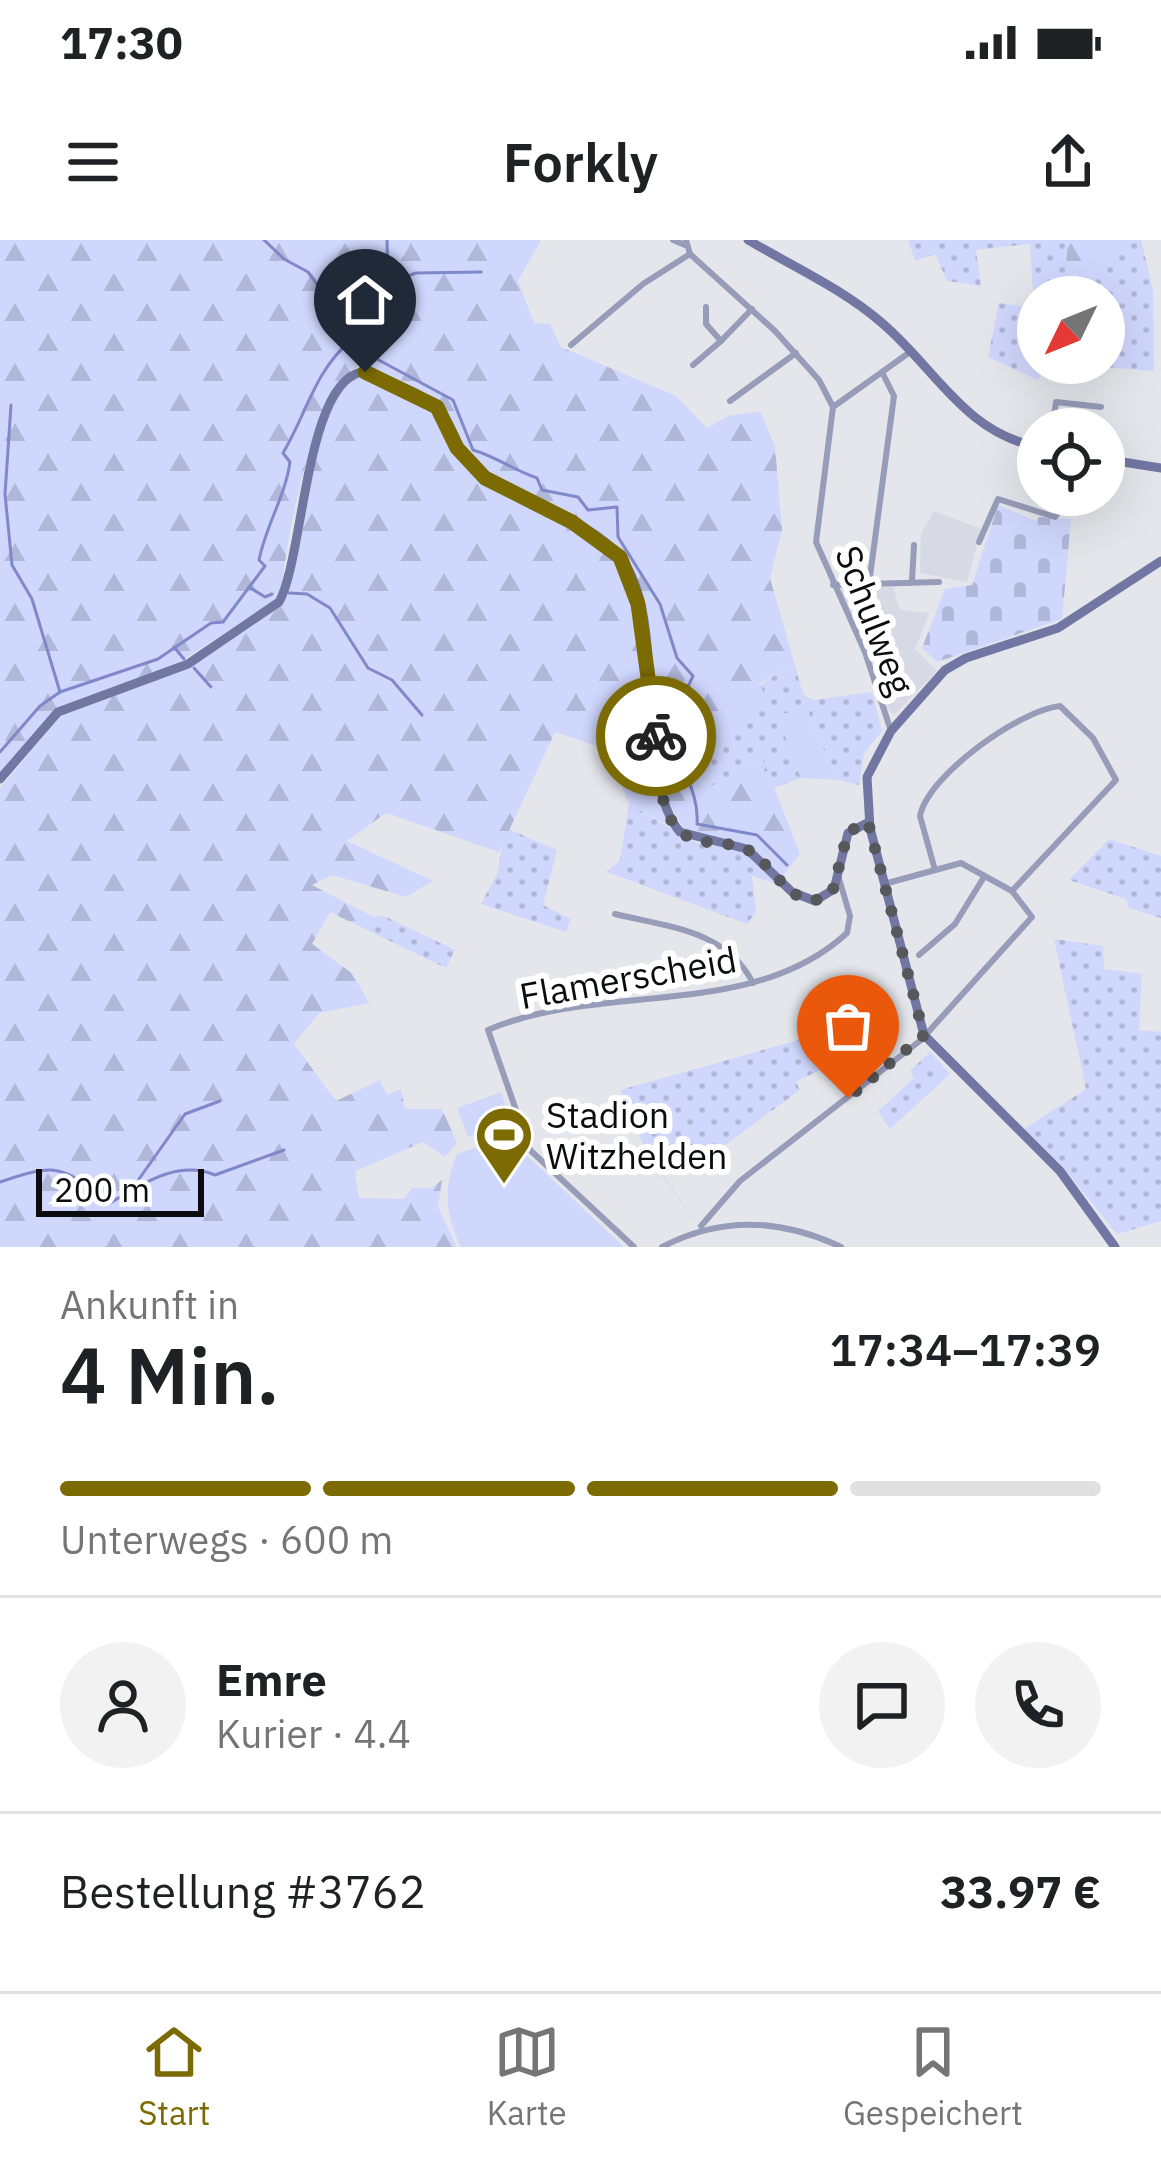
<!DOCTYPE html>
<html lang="de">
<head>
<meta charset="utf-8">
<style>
	body { margin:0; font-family:"IBM Plex Sans",sans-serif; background:#f2f2f2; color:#202124; height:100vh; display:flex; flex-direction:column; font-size:45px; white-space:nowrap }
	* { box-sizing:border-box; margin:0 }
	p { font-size:39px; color:#757577 }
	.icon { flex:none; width:66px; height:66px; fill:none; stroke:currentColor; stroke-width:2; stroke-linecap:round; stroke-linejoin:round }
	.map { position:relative; height:1007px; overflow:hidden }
	.panel { display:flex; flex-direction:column; background:#fff; flex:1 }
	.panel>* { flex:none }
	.needle { width:78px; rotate:227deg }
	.controls { position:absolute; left:1017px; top:36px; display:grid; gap:24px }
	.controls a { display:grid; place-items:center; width:108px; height:108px; border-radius:50%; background:#fff; box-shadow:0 12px 48px #0002; font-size:60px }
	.scale { position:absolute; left:36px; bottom:30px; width:168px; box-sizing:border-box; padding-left:12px; border:6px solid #0b0c0d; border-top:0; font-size:33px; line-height:42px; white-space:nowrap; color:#0b0c0d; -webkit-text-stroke:9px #fff; paint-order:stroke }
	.pin { position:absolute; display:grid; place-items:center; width:102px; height:102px; color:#fff; margin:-123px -51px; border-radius:50% 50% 50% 0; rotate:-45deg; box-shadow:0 0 12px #0007 }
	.pin .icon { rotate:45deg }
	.courier { position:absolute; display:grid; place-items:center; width:120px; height:120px; margin:-60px; border:9px solid #7c6a02; border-radius:50%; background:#fff; color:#222; box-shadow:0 3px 15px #0007 }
	.overview em { font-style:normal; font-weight:600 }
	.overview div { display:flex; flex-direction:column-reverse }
	.overview { display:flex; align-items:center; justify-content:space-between; height:204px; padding:0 60px }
	h1 { font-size:78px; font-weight:600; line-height:90px }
	.bar { display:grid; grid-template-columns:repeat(4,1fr); gap:18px 12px; align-content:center; height:144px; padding:0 60px }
	.bar i { height:15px; border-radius:9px; background:#e0e0e0 }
	.bar .active { background:#7c6a02 }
	.bar p { grid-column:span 4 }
	.line { display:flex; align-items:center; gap:30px; padding:0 60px; border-top:3px solid #e0e0e0 }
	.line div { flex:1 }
	.round { display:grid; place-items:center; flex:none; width:126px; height:126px; border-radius:63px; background:#f2f2f2 }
	.status { display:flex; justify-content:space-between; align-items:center; height:84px; padding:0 60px; background:#fff; direction:ltr }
	.status svg { height:33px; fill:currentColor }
	header { display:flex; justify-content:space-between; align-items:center; height:156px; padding:0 60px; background:#fff; font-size:54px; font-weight:600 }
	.tabs { display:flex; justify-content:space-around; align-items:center; height:168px; border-top:3px solid #e0e0e0; background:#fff; font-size:33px; color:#757577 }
	.tabs a { display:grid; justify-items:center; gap:6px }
	.tabs .active { color:#7c6a02 }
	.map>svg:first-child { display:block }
</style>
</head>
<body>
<div class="status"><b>17:30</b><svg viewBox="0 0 49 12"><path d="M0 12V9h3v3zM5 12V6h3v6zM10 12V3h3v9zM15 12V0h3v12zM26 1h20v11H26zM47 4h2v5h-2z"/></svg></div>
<header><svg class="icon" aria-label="menu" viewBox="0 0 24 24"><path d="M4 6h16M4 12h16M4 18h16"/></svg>Forkly<svg class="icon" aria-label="share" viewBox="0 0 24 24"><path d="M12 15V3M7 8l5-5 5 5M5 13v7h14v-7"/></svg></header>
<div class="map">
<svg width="1161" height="1007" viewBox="0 0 1161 1007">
	<defs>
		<pattern id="grass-dots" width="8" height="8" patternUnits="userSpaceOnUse" patternTransform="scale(3)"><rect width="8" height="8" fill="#d0d7fd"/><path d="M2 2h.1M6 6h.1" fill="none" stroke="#b1b7d8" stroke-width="1.8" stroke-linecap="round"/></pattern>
		<pattern id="forest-firs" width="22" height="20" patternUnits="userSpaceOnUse" patternTransform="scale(3)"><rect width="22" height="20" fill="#d0d7fd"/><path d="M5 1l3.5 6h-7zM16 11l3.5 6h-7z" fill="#b1b7d8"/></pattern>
		<pattern id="cemetery-stones" width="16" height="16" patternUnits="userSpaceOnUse" patternTransform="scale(3)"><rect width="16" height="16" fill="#d0d7fd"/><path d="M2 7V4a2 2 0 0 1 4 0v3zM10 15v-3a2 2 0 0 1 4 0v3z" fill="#b1b7d8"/></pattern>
	</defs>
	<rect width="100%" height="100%" fill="#e5e6eb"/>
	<g fill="#d7d9e5">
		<path d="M934 271 981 289 967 342 920 333 921 294Z"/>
		<path d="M843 347H893L900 370 929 373 915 409 937 431 894 475 882 462 867 403 841 354Z"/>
	</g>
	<g fill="url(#grass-dots)" fill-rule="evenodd">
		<path d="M908 0H1068L1065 50 1132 0H1141L1153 50 1154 131 1049 123 1038 140 988 117 999 63 1034 68 1030 4 976 10 981 46 947 41 935 14 915 21ZM1038 57H1104V123H1038Z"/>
		<path d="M795 425 803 454 813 460 872 452 882 491 864 513 859 545 839 540C829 514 813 498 808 469L778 475 801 538 774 548 762 519 703 551C712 482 732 456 795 425Z"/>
		<path d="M629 564 695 602 744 611 777 644 752 636 756 672 747 684 607 632 620 620Z"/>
		<path d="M506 588 557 610 543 665 571 679 566 692 481 664 497 634Z"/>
		<path d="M1109 599 1161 616V678L1129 668 1126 659 1069 640Z"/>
		<path d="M384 676 455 710 446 728 367 690 374 677Z"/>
		<path d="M1054 699 1103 706 1104 729 1142 734 1139 790 1161 792V981L1117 994 1062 926 1024 889 1086 849Z"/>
		<path d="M827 792 845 817 796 842 800 850 690 931 669 906 651 916 696 984 648 915 620 850Z"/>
		<path d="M930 812 950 834 890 889 878 871 914 838 910 831Z"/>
	</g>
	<g fill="url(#forest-firs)">
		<path d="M0 0H541L518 41 534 83 550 84 561 107 676 156 707 188 728 176 760 171 775 206 782 290 770 338 795 425 759 443 764 453 722 499 710 498 703 550 763 519 800 614 781 638 749 607 685 591 668 561 641 350 621 308 575 277 491 236 457 198 442 164 364 125C317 131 286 302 282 346L273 361 177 424 55 469 0 533Z"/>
		<path d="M1068 0H1132L1064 51Z"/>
		<path d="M360 137 434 169 455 212 477 238 590 297 618 321 633 356 660 556 672 587 629 564 606 509 555 492 499 612 386 573 347 601 433 641 406 657 332 635 312 645 374 677 367 690 330 672 312 704 353 734 369 763 319 773 294 804 336 861 380 840 387 855 401 849 405 869H442L457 903 445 917 423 902 355 931 359 958 404 959 412 948H431L442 940 438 967 457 1007H0V548L62 474 182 431 281 366C310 320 308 153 360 137Z"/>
	</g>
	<path fill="url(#cemetery-stones)" d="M998 265 1036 281 1039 277 1071 279 1062 379 937 422 922 408 945 349 972 345Z"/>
	<g fill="#d0d7fd">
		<path d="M808 468C812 498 829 514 839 540L801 538 777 475Z"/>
		<path d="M501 852 512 881 468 897 457 868Z"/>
		<path d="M507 897 519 899 523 912 624 1007H461C445 975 443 947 457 914Z"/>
	</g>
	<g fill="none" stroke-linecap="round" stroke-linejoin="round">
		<g stroke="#8088c9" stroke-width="3">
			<path d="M264 0 284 19 308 32 344 81"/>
			<path d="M388 43 416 33 481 32"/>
			<path d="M373 81 388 44 387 0"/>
			<path d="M374 90 380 108 375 118 453 160 473 210C497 217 513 230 537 238L542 250 578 257 588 270 617 267 618 297 660 364 677 418 693 436 679 465 666 473 672 477C670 519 700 545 697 584L757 595 787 625"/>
			<path d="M344 105 348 88"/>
			<path d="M11 165 5 254 12 325 32 359 60 452"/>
			<path d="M249 347 265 357 272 354"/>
			<path d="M289 353 307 354 330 368 368 428 392 440 422 475"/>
			<path d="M174 407 184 419"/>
			<path d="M194 428 211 447"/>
			<path d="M0 512 40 466 60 452 158 419 211 383 223 382 265 326 259 320C266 285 285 257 290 222L283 213C307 173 314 132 351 100L360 101 368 112"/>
			<path d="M139 939 185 874 220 861"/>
			<path d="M0 942C58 922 62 926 110 963 141 945 177 919 215 935L284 910"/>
		</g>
		<g stroke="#979cb9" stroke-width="6">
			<path d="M673 0 685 5"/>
			<path d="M686 0 690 14 775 91 819 140 833 167"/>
			<path d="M706 67V84L721 101 752 69"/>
			<path d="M571 105 643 44 690 14"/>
			<path d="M693 125 721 101"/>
			<path d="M730 161 796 113"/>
			<path d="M1052 189 1056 162 1101 167"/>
			<path d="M979 302 998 259 1055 277 1072 255"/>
			<path d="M912 341 914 305"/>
			<path d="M869 344 894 156 882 132"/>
			<path d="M833 345 939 342"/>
			<path d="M891 491 865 412 816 302 833 167 910 112"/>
			<path d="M935 630 920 576C928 535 1020 470 1060 466L1093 498 1116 540 1012 651"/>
			<path d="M615 674C668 687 726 690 753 743"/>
			<path d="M919 715 955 684 984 637"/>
			<path d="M701 986 740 941 921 800 1032 677 1012 651 961 623 884 644"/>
			<path d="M634 1007 530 910 488 790C601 741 752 781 847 693L850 676 838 635"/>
			<path d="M662 1007C721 976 780 978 841 1007"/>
		</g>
		<g stroke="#7177a2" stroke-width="9">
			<path d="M748 0C792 26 843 49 882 83 936 129 964 192 1038 207"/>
			<path d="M1104 219 1161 228"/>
			<path d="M0 539 58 472 188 424 279 362C304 318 305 142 362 132 383 138 431 156 442 173 457 195 458 216 480 234 522 268 585 274 621 318 669 379 632 535 680 592L747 609 792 652 815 661 834 649 848 593 869 582"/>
			<path d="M1115 1007 1060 931 924 795 870 588 867 537 891 491 945 430 966 418 1058 388 1161 321"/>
		</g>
	</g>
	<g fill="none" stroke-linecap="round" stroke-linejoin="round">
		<path stroke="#57585b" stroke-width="12" stroke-dasharray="0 21.6" d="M656 496C660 525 657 566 677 588 695 609 726 598 748 610 775 625 795 679 832 653L848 592 868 582 924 795 848 858"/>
		<path stroke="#7c6a02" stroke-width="15" d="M365 132 437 167 457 208 485 238 572 282 620 317 638 364 656 496"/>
	</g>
	<defs>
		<g id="stadium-pin" transform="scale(3)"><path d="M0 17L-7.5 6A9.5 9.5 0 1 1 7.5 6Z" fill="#7c6a02" stroke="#fff"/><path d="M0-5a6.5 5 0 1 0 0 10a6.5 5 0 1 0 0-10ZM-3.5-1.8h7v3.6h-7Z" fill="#fff"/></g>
	</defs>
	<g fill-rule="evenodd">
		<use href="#stadium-pin" x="504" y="895"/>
	</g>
	<g text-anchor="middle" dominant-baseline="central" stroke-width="12" stroke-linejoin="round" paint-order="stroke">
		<g font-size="36" fill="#0b0c0d" stroke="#fff">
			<text transform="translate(875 380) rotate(69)">Schulweg</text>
			<text transform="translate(628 737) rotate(-10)">Flamerscheid</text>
		</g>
		<g font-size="36" fill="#0b0c0d" stroke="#fff" text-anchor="start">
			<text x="546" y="874">Stadion<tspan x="546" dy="41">Witzhelden</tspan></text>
		</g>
	</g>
</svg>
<div class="controls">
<a><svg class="needle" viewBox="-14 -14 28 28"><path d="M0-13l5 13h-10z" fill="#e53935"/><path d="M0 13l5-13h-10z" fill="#757577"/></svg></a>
<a><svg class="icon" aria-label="locate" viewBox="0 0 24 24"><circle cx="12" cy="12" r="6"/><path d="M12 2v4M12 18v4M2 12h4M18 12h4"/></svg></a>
</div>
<div class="scale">200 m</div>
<div class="pin" style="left:848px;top:858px;background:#ea580c"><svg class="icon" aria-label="bag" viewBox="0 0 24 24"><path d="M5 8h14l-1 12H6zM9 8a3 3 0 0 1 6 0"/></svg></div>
<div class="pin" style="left:365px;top:132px;background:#1f2937"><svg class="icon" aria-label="home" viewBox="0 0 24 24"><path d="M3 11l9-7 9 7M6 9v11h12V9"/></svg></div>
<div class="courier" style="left:656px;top:496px"><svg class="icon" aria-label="bike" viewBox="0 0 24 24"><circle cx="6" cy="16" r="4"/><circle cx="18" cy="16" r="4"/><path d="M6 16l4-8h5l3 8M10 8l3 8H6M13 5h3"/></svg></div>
</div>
<section class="panel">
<div class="overview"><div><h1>4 Min.</h1><p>Ankunft in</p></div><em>17:34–17:39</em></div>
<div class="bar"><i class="active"></i><i class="active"></i><i class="active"></i><i></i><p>Unterwegs · 600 m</p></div>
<div class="line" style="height:216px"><a class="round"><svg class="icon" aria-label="person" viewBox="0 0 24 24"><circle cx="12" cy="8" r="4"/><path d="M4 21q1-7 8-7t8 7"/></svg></a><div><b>Emre</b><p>Kurier · 4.4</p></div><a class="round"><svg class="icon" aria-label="chat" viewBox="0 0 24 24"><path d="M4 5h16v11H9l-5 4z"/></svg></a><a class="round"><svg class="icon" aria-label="phone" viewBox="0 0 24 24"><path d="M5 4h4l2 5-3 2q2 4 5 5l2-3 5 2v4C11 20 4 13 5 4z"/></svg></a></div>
<div class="line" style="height:156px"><div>Bestellung #3762</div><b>33.97 €</b></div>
</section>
<nav class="tabs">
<a class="active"><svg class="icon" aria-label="home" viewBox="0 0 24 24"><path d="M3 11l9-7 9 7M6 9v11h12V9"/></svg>Start</a>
<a><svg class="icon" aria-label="map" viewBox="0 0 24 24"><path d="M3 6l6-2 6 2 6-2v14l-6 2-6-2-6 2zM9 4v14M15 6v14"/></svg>Karte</a>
<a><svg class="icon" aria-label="saved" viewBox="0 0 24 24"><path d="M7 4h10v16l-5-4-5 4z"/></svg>Gespeichert</a>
</nav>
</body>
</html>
